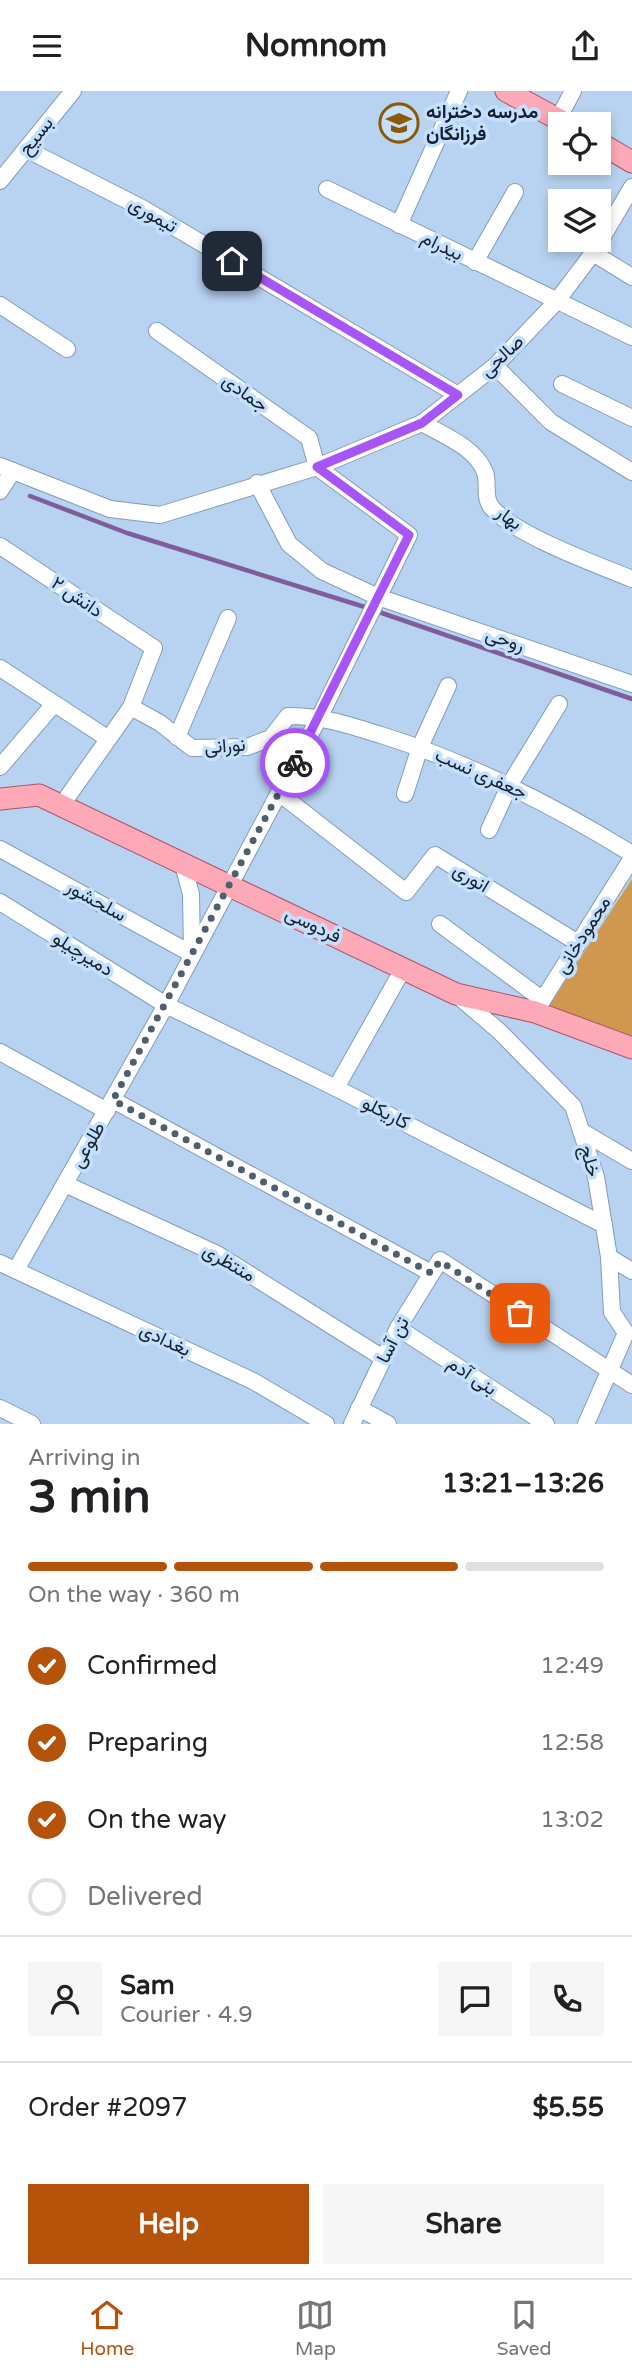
<!DOCTYPE html>
<html lang="en">
<head>
<meta charset="utf-8">
<style>
	body { margin:0; font-family:"Varela Round",Vazirmatn,sans-serif; background:#f6f6f6; color:#202124; height:100vh; display:flex; flex-direction:column; font-size:26px; white-space:nowrap }
	* { box-sizing:border-box; margin:0 }
	p { font-size:23px; color:#757577 }
	.icon { flex:none; width:38px; height:38px; fill:none; stroke:currentColor; stroke-width:2; stroke-linecap:round; stroke-linejoin:round }
	.map { position:relative; height:1333px; overflow:hidden }
	.drawer { display:flex; flex-direction:column; background:#fff; flex:1 }
	.drawer>* { flex:none }
	.tools { position:absolute; left:548px; top:21px; display:grid; gap:14px }
	.tools a { display:grid; place-items:center; width:63px; height:63px; border-radius:0px; background:#fff; box-shadow:0 4px 10px #0003; font-size:35px }
	.pin { position:absolute; display:grid; place-items:center; width:60px; height:60px; color:#fff; margin:-30px; border-radius:14px; box-shadow:0 4px 10px #0006 }
	.courier { position:absolute; display:grid; place-items:center; width:70px; height:70px; margin:-35px; border:5px solid #a855f7; border-radius:50%; background:#fff; color:#222; box-shadow:0 2px 9px #0007 }
	.overview em { font-style:normal; font-weight:700 }
	.overview div { display:flex; flex-direction:column-reverse }
	.overview { display:flex; align-items:center; justify-content:space-between; height:119px; padding:0 28px }
	h1 { font-size:46px; font-weight:700; line-height:52px }
	.bar { display:grid; grid-template-columns:repeat(4,1fr); gap:10px 7px; align-content:center; height:84px; padding:0 28px }
	.bar i { height:9px; border-radius:5px; background:#e0e0e0 }
	.bar .active { background:#b45309 }
	.bar p { grid-column:span 4 }
	.line { display:flex; align-items:center; gap:18px; padding:0 28px; border-top:2px solid #e0e0e0 }
	.line div { flex:1 }
	.round { display:grid; place-items:center; flex:none; width:74px; height:74px; border-radius:0px; background:#f6f6f6 }
	ol { padding:0 28px; list-style:none }
	li { display:flex; align-items:center; gap:21px; height:77px }
	li p { margin-inline-start:auto }
	li .icon { padding:7px; border-radius:50%; background:#b45309; color:#fff; stroke-width:4 }
	li:last-child { color:#757577 }
	li i { width:38px; height:38px; border:4px solid #e0e0e0; border-radius:50% }
	.action { display:flex; gap:14px; margin-top:auto; padding:14px 28px }
	.action a { flex:1; height:80px; border-radius:0px; background:#b45309; color:#fff; font-size:28px; font-weight:700; line-height:80px; text-align:center }
	.action a+a { background:#f6f6f6; color:#202124 }
	header { display:flex; justify-content:space-between; align-items:center; height:91px; padding:0 28px; background:#fff; font-size:32px; font-weight:700 }
	.dock { display:flex; justify-content:space-around; align-items:center; height:98px; border-top:2px solid #e0e0e0; background:#fff; font-size:19px; color:#757577 }
	.dock a { display:grid; justify-items:center; gap:4px }
	.dock .active { color:#b45309 }
	.map>svg:first-child { display:block }
</style>
</head>
<body>
<header><svg class="icon" aria-label="menu" viewBox="0 0 24 24"><path d="M4 6h16M4 12h16M4 18h16"/></svg>Nomnom<svg class="icon" aria-label="share" viewBox="0 0 24 24"><path d="M12 15V3M7 8l5-5 5 5M5 13v7h14v-7"/></svg></header>
<div class="map">
<svg width="632" height="1333" viewBox="0 0 632 1333">
	<rect width="100%" height="100%" fill="#b8d3f1"/>
	<path fill="#d0984f" d="M632 788V950L546 919Z"/>
	<g fill="none" stroke-linecap="round" stroke-linejoin="round">
		<g stroke="#7e5d9a" stroke-width="4.5">
			<path d="M30 405 127 442 368 517"/>
			<path d="M376 520 632 608"/>
		</g>
		<g stroke="#839cb9" stroke-width="18">
			<g id="minor">
				<path d="M558 28 573 0"/>
				<path d="M26 58 142 117 458 304"/>
				<path d="M0 90 73 0"/>
				<path d="M327 98 632 246"/>
				<path d="M399 134 459 0"/>
				<path d="M593 162 632 186"/>
				<path d="M475 171 515 101"/>
				<path d="M0 214 67 258"/>
				<path d="M495 275 551 331 632 381"/>
				<path d="M562 293 632 327"/>
				<path d="M422 332C443 344 475 356 485 381 489 393 483 407 492 417 517 445 596 473 632 488"/>
				<path d="M0 375 110 418 160 424 317 376 422 332 495 275 556 211 593 162 632 96"/>
				<path d="M257 392 289 453 322 480 378 506 632 593"/>
				<path d="M0 400 13 380"/>
				<path d="M0 455 154 557 131 616 61 715"/>
				<path d="M0 577 107 647"/>
				<path d="M131 616 160 632 192 657 247 656 271 647 288 625C323 625 348 634 381 644 471 672 553 714 632 763"/>
				<path d="M177 646 228 527"/>
				<path d="M0 676 54 613"/>
				<path d="M279 702 406 801 435 764 578 852"/>
				<path d="M405 703 420 656 448 595"/>
				<path d="M489 739 510 693 559 613"/>
				<path d="M0 758 192 863"/>
				<path d="M182 770 191 803 192 860"/>
				<path d="M0 811 166 914 336 997 604 1134"/>
				<path d="M440 833 543 909"/>
				<path d="M458 905 499 940 573 1015 596 1086 609 1166 612 1221 626 1242 586 1333"/>
				<path d="M535 921 632 767"/>
				<path d="M0 961 107 1020"/>
				<path d="M336 997 403 878"/>
				<path d="M113 1009 431 1182"/>
				<path d="M581 1040 632 1070"/>
				<path d="M65 1093 217 1163 383 1267"/>
				<path d="M609 1166 632 1180"/>
				<path d="M0 1172 253 1290 326 1333"/>
				<path d="M16 1179 166 914 320 625 409 444 317 376 309 347 157 240"/>
				<path d="M398 1237 546 1333"/>
				<path d="M0 1317 32 1333"/>
				<path d="M359 1317 388 1333"/>
				<path d="M352 1333 398 1237 440 1169 632 1294"/>
			</g>
		</g>
		<g stroke="#ab5467" stroke-width="23">
			<g id="major">
				<path d="M506 0 567 33"/>
				<path d="M598 51 632 71"/>
				<path d="M0 708 39 704 456 903 535 921 632 957"/>
			</g>
		</g>
		<use href="#minor" stroke="#fff" stroke-width="16"/>
		<use href="#major" stroke="#fda9b7" stroke-width="21"/>
	</g>
	<g fill="none" stroke-linecap="round" stroke-linejoin="round">
		<path stroke="#4f5f70" stroke-width="7" stroke-dasharray="0 12.6" d="M295 672 113 1009 431 1182 440 1170 520 1222"/>
		<path stroke="#a855f7" stroke-width="9" d="M232 170 458 304 422 332 317 376 409 444 295 672"/>
	</g>
	<defs>
		<g id="school-ring" transform="scale(2.0125)"><circle r="9.5" fill="#c5e0ff" stroke="#8c5a04" stroke-width="1.5"/><path d="M0-5L7-2L0 1L-7-2ZM-4 1L0 2.5L4 1V4Q0 6-4 4Z" fill="#8c5a04"/></g>
	</defs>
	<g fill-rule="evenodd">
		<use href="#school-ring" x="399" y="32"/>
	</g>
	<g text-anchor="middle" dominant-baseline="central" stroke-width="7" stroke-linejoin="round" paint-order="stroke">
		<g font-size="19" font-weight="bold" fill="#16202b" stroke="#c5e0ff" text-anchor="start">
			<text x="426" y="21">مدرسه دخترانه<tspan x="426" dy="22">فرزانگان</tspan></text>
		</g>
		<g font-size="19" fill="#16202b" stroke="#c5e0ff">
			<text transform="translate(36 45) rotate(-51)">بسیح</text>
			<text transform="translate(153 124) rotate(30)">تیموری</text>
			<text transform="translate(442 155) rotate(26)">بیدرام</text>
			<text transform="translate(502 265) rotate(-43)">صالحی</text>
			<text transform="translate(245 302) rotate(35)">جمادی</text>
			<text transform="translate(509 427) rotate(36)">بهار</text>
			<text transform="translate(77 506) rotate(34)">دانش ۲</text>
			<text transform="translate(505 549) rotate(19)">روحی</text>
			<text transform="translate(225 655) rotate(-4)">نورانی</text>
			<text transform="translate(481 683) rotate(24)">جعفری نسب</text>
			<text transform="translate(471 787) rotate(31)">انوری</text>
			<text transform="translate(96 810) rotate(29)">سلحشور</text>
			<text transform="translate(313 834) rotate(26)">فردوسی</text>
			<text transform="translate(583 844) rotate(-58)">محمودخانی</text>
			<text transform="translate(83 863) rotate(32)">دمیرچیلو</text>
			<text transform="translate(386 1022) rotate(27)">کاریکلو</text>
			<text transform="translate(88 1054) rotate(-60)">طلوعی</text>
			<text transform="translate(590 1070) rotate(74)">خلج</text>
			<text transform="translate(229 1172) rotate(30)">منتظری</text>
			<text transform="translate(165 1249) rotate(25)">بغدادی</text>
			<text transform="translate(393 1249) rotate(-63)">تن آسا</text>
			<text transform="translate(472 1285) rotate(33)">بنی آدم</text>
		</g>
	</g>
</svg>
<div class="tools">
<a><svg class="icon" aria-label="locate" viewBox="0 0 24 24"><circle cx="12" cy="12" r="6"/><path d="M12 2v4M12 18v4M2 12h4M18 12h4"/></svg></a>
<a><svg class="icon" aria-label="layers" viewBox="0 0 24 24"><path d="M12 4l9 5-9 5-9-5zM3 14l9 5 9-5"/></svg></a>
</div>
<div class="pin" style="left:520px;top:1222px;background:#ea580c"><svg class="icon" aria-label="bag" viewBox="0 0 24 24"><path d="M5 8h14l-1 12H6zM9 8a3 3 0 0 1 6 0"/></svg></div>
<div class="pin" style="left:232px;top:170px;background:#1f2937"><svg class="icon" aria-label="home" viewBox="0 0 24 24"><path d="M3 11l9-7 9 7M6 9v11h12V9"/></svg></div>
<div class="courier" style="left:295px;top:672px"><svg class="icon" aria-label="bike" viewBox="0 0 24 24"><circle cx="6" cy="16" r="4"/><circle cx="18" cy="16" r="4"/><path d="M6 16l4-8h5l3 8M10 8l3 8H6M13 5h3"/></svg></div>
</div>
<section class="drawer">
<div class="overview"><div><h1>3 min</h1><p>Arriving in</p></div><em>13:21–13:26</em></div>
<div class="bar"><i class="active"></i><i class="active"></i><i class="active"></i><i></i><p>On the way · 360 m</p></div>
<ol>
<li><svg class="icon" aria-label="check" viewBox="0 0 24 24"><path d="M5 12l5 5 9-10"/></svg>Confirmed<p>12:49</p></li>
<li><svg class="icon" aria-label="check" viewBox="0 0 24 24"><path d="M5 12l5 5 9-10"/></svg>Preparing<p>12:58</p></li>
<li><svg class="icon" aria-label="check" viewBox="0 0 24 24"><path d="M5 12l5 5 9-10"/></svg>On the way<p>13:02</p></li>
<li><i></i>Delivered</li>
</ol>
<div class="line" style="height:126px"><a class="round"><svg class="icon" aria-label="person" viewBox="0 0 24 24"><circle cx="12" cy="8" r="4"/><path d="M4 21q1-7 8-7t8 7"/></svg></a><div><b>Sam</b><p>Courier · 4.9</p></div><a class="round"><svg class="icon" aria-label="chat" viewBox="0 0 24 24"><path d="M4 5h16v11H9l-5 4z"/></svg></a><a class="round"><svg class="icon" aria-label="phone" viewBox="0 0 24 24"><path d="M5 4h4l2 5-3 2q2 4 5 5l2-3 5 2v4C11 20 4 13 5 4z"/></svg></a></div>
<div class="line" style="height:91px"><div>Order #2097</div><b>$5.55</b></div>
<div class="action"><a>Help</a><a>Share</a></div>
</section>
<nav class="dock">
<a class="active"><svg class="icon" aria-label="home" viewBox="0 0 24 24"><path d="M3 11l9-7 9 7M6 9v11h12V9"/></svg>Home</a>
<a><svg class="icon" aria-label="map" viewBox="0 0 24 24"><path d="M3 6l6-2 6 2 6-2v14l-6 2-6-2-6 2zM9 4v14M15 6v14"/></svg>Map</a>
<a><svg class="icon" aria-label="saved" viewBox="0 0 24 24"><path d="M7 4h10v16l-5-4-5 4z"/></svg>Saved</a>
</nav>
</body>
</html>
